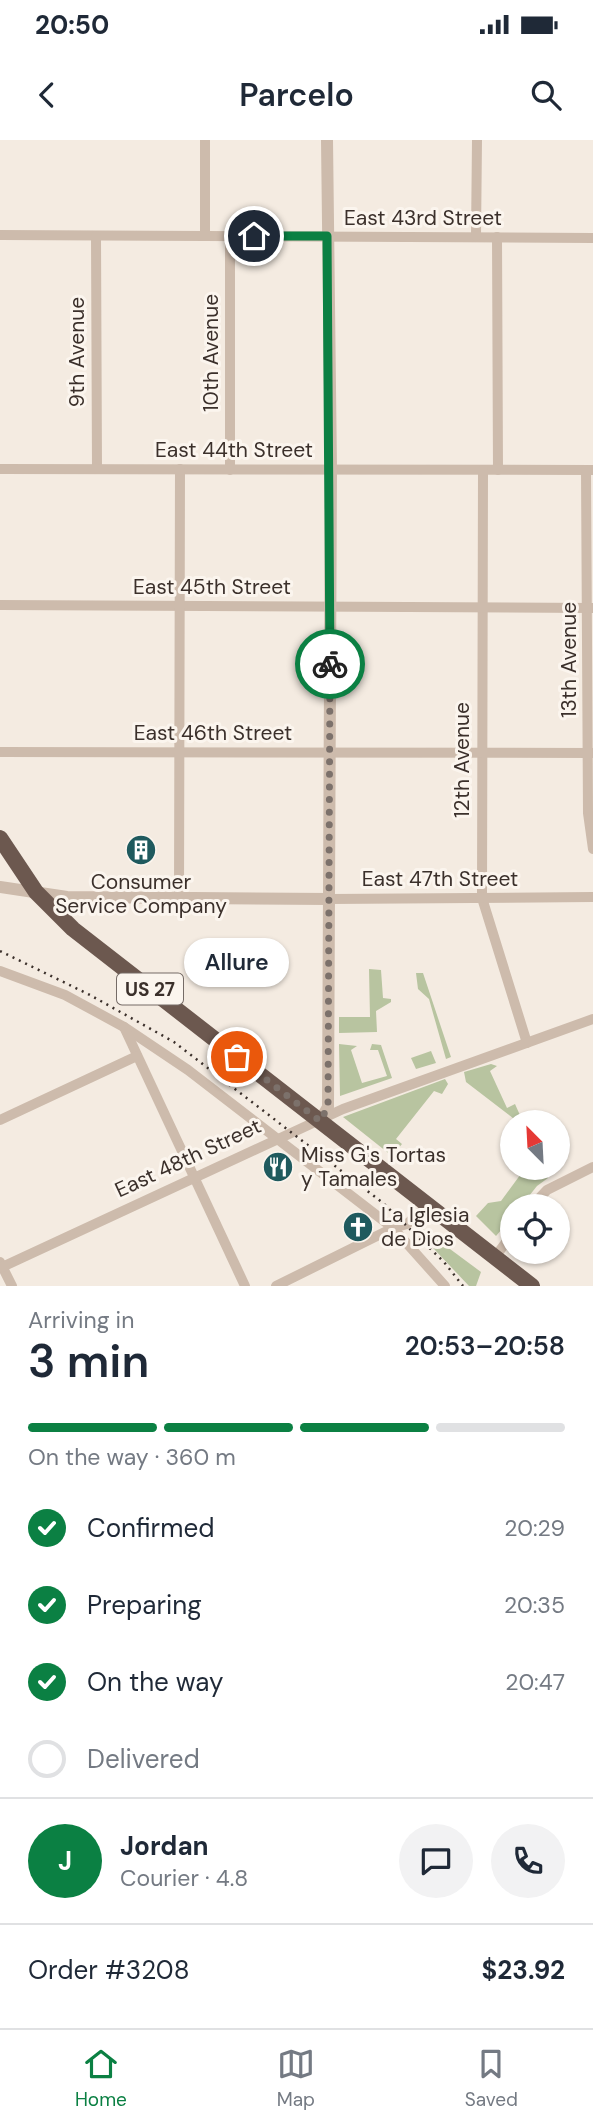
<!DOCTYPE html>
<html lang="en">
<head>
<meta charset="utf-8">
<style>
	body { margin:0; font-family:"DM Sans",sans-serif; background:#f2f2f3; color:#1f2937; height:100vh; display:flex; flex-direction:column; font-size:26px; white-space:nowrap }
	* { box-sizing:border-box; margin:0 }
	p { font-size:23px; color:#747a83 }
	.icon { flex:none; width:38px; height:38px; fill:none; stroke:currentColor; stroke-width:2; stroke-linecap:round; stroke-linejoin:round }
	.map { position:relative; height:1146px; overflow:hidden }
	.side { display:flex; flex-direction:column; background:#fff; flex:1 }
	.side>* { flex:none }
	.needle { width:46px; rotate:336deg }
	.fabs { position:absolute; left:500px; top:970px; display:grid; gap:14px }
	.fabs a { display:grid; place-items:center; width:70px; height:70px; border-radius:50%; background:#fff; box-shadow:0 2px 5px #0004; font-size:35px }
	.pin { position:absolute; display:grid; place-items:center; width:60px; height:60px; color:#fff; margin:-30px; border:4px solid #fff; border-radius:50%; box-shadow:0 2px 7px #0007 }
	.courier { position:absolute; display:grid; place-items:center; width:70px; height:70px; margin:-35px; border:5px solid #0b8043; border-radius:50%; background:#fff; color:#222; box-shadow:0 2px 9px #0007 }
	.bubble { position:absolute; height:49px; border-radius:24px; background:#fff; box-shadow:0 2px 5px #0004; font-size:23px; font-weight:600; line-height:49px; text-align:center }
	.head em { font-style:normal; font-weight:600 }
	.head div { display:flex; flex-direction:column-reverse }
	.head { display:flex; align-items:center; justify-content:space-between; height:119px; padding:0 28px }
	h1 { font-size:46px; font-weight:600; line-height:52px }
	.bar { display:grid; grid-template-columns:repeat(4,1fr); gap:10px 7px; align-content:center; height:84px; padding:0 28px }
	.bar i { height:9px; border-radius:5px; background:#e0e1e3 }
	.bar .active { background:#0b8043 }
	.bar p { grid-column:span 4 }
	.line { display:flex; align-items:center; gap:18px; padding:0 28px; border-top:2px solid #e0e1e3 }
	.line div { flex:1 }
	.round { display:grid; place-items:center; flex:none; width:74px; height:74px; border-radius:37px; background:#f2f2f3 }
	ol { padding:0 28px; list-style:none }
	li { display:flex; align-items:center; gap:21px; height:77px }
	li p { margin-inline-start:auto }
	li .icon { padding:7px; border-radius:50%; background:#0b8043; color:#fff; stroke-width:4 }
	li:last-child { color:#747a83 }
	li i { width:38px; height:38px; border:4px solid #e0e1e3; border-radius:50% }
	.status { display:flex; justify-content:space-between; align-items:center; height:49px; padding:0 35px; background:#fff; direction:ltr }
	.status svg { height:19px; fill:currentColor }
	header { display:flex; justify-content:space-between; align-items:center; height:91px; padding:0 28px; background:#fff; font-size:32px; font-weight:600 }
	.menu { display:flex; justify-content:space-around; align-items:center; height:98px; border-top:2px solid #e0e1e3; background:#fff; font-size:19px; color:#747a83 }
	.menu a { display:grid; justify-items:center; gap:4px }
	.menu .active { color:#0b8043 }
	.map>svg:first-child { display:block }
</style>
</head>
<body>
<div class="status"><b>20:50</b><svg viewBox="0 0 49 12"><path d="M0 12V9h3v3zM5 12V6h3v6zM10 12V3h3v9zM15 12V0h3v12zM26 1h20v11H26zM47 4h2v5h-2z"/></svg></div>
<header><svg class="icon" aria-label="back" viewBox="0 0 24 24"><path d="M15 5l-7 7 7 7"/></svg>Parcelo<svg class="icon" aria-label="search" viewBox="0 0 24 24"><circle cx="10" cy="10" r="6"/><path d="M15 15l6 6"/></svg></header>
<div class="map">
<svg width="593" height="1146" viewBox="0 0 593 1146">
	<rect width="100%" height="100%" fill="#f4ebe1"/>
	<g fill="#b8c4a0">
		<path d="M369 829 381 830 383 858 391 859V862L376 871 377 892 339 893V877H370Z"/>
		<path d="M416 833H423L451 917 446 919 429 859 418 849Z"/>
		<path d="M339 904 357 906 351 910 362 943 387 936 378 910H370L372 904 381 905 392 938 340 956Z"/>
		<path d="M431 911 436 923 416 929 411 918Z"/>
		<path d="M491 924 497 926 490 931 507 968 515 964 523 982H518L466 942 464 932Z"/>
		<path d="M445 939 448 944 442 954 434 951 396 999 402 1004 392 1016 343 977Z"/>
		<path d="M526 1027H543L548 1038 537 1046 521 1066H513V1076L496 1096 476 1076 488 1063 501 1061Z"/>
		<path d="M423 1089 481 1132 476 1146H469L418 1092Z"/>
	</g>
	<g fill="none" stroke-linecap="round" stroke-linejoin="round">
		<g stroke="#cdbbac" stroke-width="10">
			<path d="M205 0V96"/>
			<path d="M0 95 593 98"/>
			<path d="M96 96 97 329"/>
			<path d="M476 96 477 0"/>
			<path d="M497 97 498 330"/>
			<path d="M0 329 593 330"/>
			<path d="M230 330V95"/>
			<path d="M483 330 482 758 527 903"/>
			<path d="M586 330 588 673 593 709"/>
			<path d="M0 465 593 468"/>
			<path d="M0 612 593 613"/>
			<path d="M179 758 180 329"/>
			<path d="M330 759 593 757"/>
			<path d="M0 831 65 855 124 887 188 930 393 1088 445 1146"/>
			<path d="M124 887 245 1146"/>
			<path d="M0 980 137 916"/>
			<path d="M532 1066 547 1050 593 1027"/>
			<path d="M495 1117 513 1093"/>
			<path d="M0 1122 12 1146"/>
			<path d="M0 1128 343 969 593 879"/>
			<path d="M276 1146 393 1088 407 1084 428 1065"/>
		</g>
		<g stroke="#cdbbac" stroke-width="12">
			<path d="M0 747 67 757 330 759"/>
			<path d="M320 981 328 967 331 329 327 0"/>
		</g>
		<path stroke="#6c584f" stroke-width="16" d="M0 698 36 752 73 789 532 1146"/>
		<path stroke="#3b302b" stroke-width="2.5" stroke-dasharray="2 5" stroke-linecap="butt" d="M0 811 90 855 174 902 383 1063 444 1122 463 1146"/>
	</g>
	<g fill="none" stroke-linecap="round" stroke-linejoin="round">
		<path stroke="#7c716b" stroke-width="7" stroke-dasharray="0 12.6" d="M237 917 320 981 328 967 330 524"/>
		<path stroke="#0b8043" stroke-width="9" d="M254 96H327L330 524"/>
	</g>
	<defs>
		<g id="building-disc" transform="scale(1.575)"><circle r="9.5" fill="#1f5a5e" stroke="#fbf5ee"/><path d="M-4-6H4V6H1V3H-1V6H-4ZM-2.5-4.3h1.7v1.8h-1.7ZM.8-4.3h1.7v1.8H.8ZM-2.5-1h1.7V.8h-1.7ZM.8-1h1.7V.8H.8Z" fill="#fff"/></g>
		<g id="restaurant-disc" transform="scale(1.575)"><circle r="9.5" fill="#1f5a5e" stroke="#fbf5ee"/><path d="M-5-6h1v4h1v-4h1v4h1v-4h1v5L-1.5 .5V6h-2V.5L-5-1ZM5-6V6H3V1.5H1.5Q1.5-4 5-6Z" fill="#fff"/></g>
		<g id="church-disc" transform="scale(1.575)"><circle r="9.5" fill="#1f5a5e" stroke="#fbf5ee"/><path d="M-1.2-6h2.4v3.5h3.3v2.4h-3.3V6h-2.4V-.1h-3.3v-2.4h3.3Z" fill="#fff"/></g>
	</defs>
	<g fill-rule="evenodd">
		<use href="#building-disc" x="141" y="710"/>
		<use href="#restaurant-disc" x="278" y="1027"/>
		<use href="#church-disc" x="358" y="1087"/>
	</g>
	<g text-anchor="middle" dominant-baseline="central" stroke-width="6" stroke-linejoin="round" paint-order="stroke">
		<rect fill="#fbf5ee" stroke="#756b66" stroke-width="2" x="117" y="833.5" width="66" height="31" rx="5"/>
		<g font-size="19" font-weight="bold" fill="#3b302b">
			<text x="150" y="849">US 27</text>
		</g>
		<g font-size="21" fill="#3b302b" stroke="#fbf5ee">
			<text x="423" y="78">East 43rd Street</text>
			<text transform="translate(77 212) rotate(-90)">9th Avenue</text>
			<text transform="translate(211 213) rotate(-90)">10th Avenue</text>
			<text x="234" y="310">East 44th Street</text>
			<text x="212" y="447">East 45th Street</text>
			<text transform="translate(569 520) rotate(-90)">13th Avenue</text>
			<text x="213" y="593">East 46th Street</text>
			<text transform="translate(462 620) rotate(-90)">12th Avenue</text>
			<text x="440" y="739">East 47th Street</text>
			<text transform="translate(188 1018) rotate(-25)">East 48th Street</text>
		</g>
		<g font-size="21" fill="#3b302b" stroke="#fbf5ee" text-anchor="start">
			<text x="141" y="742" text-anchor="middle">Consumer<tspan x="141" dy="24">Service Company</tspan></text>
			<text x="301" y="1015">Miss G's Tortas<tspan x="301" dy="24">y Tamales</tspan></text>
			<text x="381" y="1075">La Iglesia<tspan x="381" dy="24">de Dios</tspan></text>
		</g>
	</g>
</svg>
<div class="fabs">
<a><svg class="needle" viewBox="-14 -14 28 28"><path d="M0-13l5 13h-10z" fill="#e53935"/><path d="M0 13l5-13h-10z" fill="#747a83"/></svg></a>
<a><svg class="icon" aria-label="locate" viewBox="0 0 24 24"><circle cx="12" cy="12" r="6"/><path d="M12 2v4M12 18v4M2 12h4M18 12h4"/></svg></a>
</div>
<div class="pin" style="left:237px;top:917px;background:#ea580c"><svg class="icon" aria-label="bag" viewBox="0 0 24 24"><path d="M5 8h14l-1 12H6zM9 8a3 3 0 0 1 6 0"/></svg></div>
<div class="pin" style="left:254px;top:96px;background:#1f2937"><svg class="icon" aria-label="home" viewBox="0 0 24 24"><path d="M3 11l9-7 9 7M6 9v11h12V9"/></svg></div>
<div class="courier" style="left:330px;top:524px"><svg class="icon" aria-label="bike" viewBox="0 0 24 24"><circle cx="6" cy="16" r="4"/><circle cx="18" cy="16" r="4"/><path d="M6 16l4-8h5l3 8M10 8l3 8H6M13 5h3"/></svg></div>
<div class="bubble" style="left:184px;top:798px;width:105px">Allure</div>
</div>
<section class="side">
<div class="head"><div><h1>3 min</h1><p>Arriving in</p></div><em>20:53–20:58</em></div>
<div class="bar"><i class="active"></i><i class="active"></i><i class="active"></i><i></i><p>On the way · 360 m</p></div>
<ol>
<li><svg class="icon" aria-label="check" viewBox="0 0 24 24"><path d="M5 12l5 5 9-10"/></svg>Confirmed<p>20:29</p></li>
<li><svg class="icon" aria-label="check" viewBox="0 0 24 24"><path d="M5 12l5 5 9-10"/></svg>Preparing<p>20:35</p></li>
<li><svg class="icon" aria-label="check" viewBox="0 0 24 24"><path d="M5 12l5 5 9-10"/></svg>On the way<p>20:47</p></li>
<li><i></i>Delivered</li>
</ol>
<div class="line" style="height:126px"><b class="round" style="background:#0b8043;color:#fff">J</b><div><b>Jordan</b><p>Courier · 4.8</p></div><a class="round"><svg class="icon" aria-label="chat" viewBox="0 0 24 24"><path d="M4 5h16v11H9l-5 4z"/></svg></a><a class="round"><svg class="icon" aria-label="phone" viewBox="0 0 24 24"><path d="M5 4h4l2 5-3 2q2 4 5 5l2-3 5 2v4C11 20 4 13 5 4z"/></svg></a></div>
<div class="line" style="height:91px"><div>Order #3208</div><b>$23.92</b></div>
</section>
<nav class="menu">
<a class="active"><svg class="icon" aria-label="home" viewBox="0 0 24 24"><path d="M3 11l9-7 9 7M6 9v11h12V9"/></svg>Home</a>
<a><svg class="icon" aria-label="map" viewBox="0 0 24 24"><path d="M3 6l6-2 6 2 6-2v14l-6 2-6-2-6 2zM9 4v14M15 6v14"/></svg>Map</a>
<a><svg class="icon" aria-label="saved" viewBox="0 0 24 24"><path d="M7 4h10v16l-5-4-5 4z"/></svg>Saved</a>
</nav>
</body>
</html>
